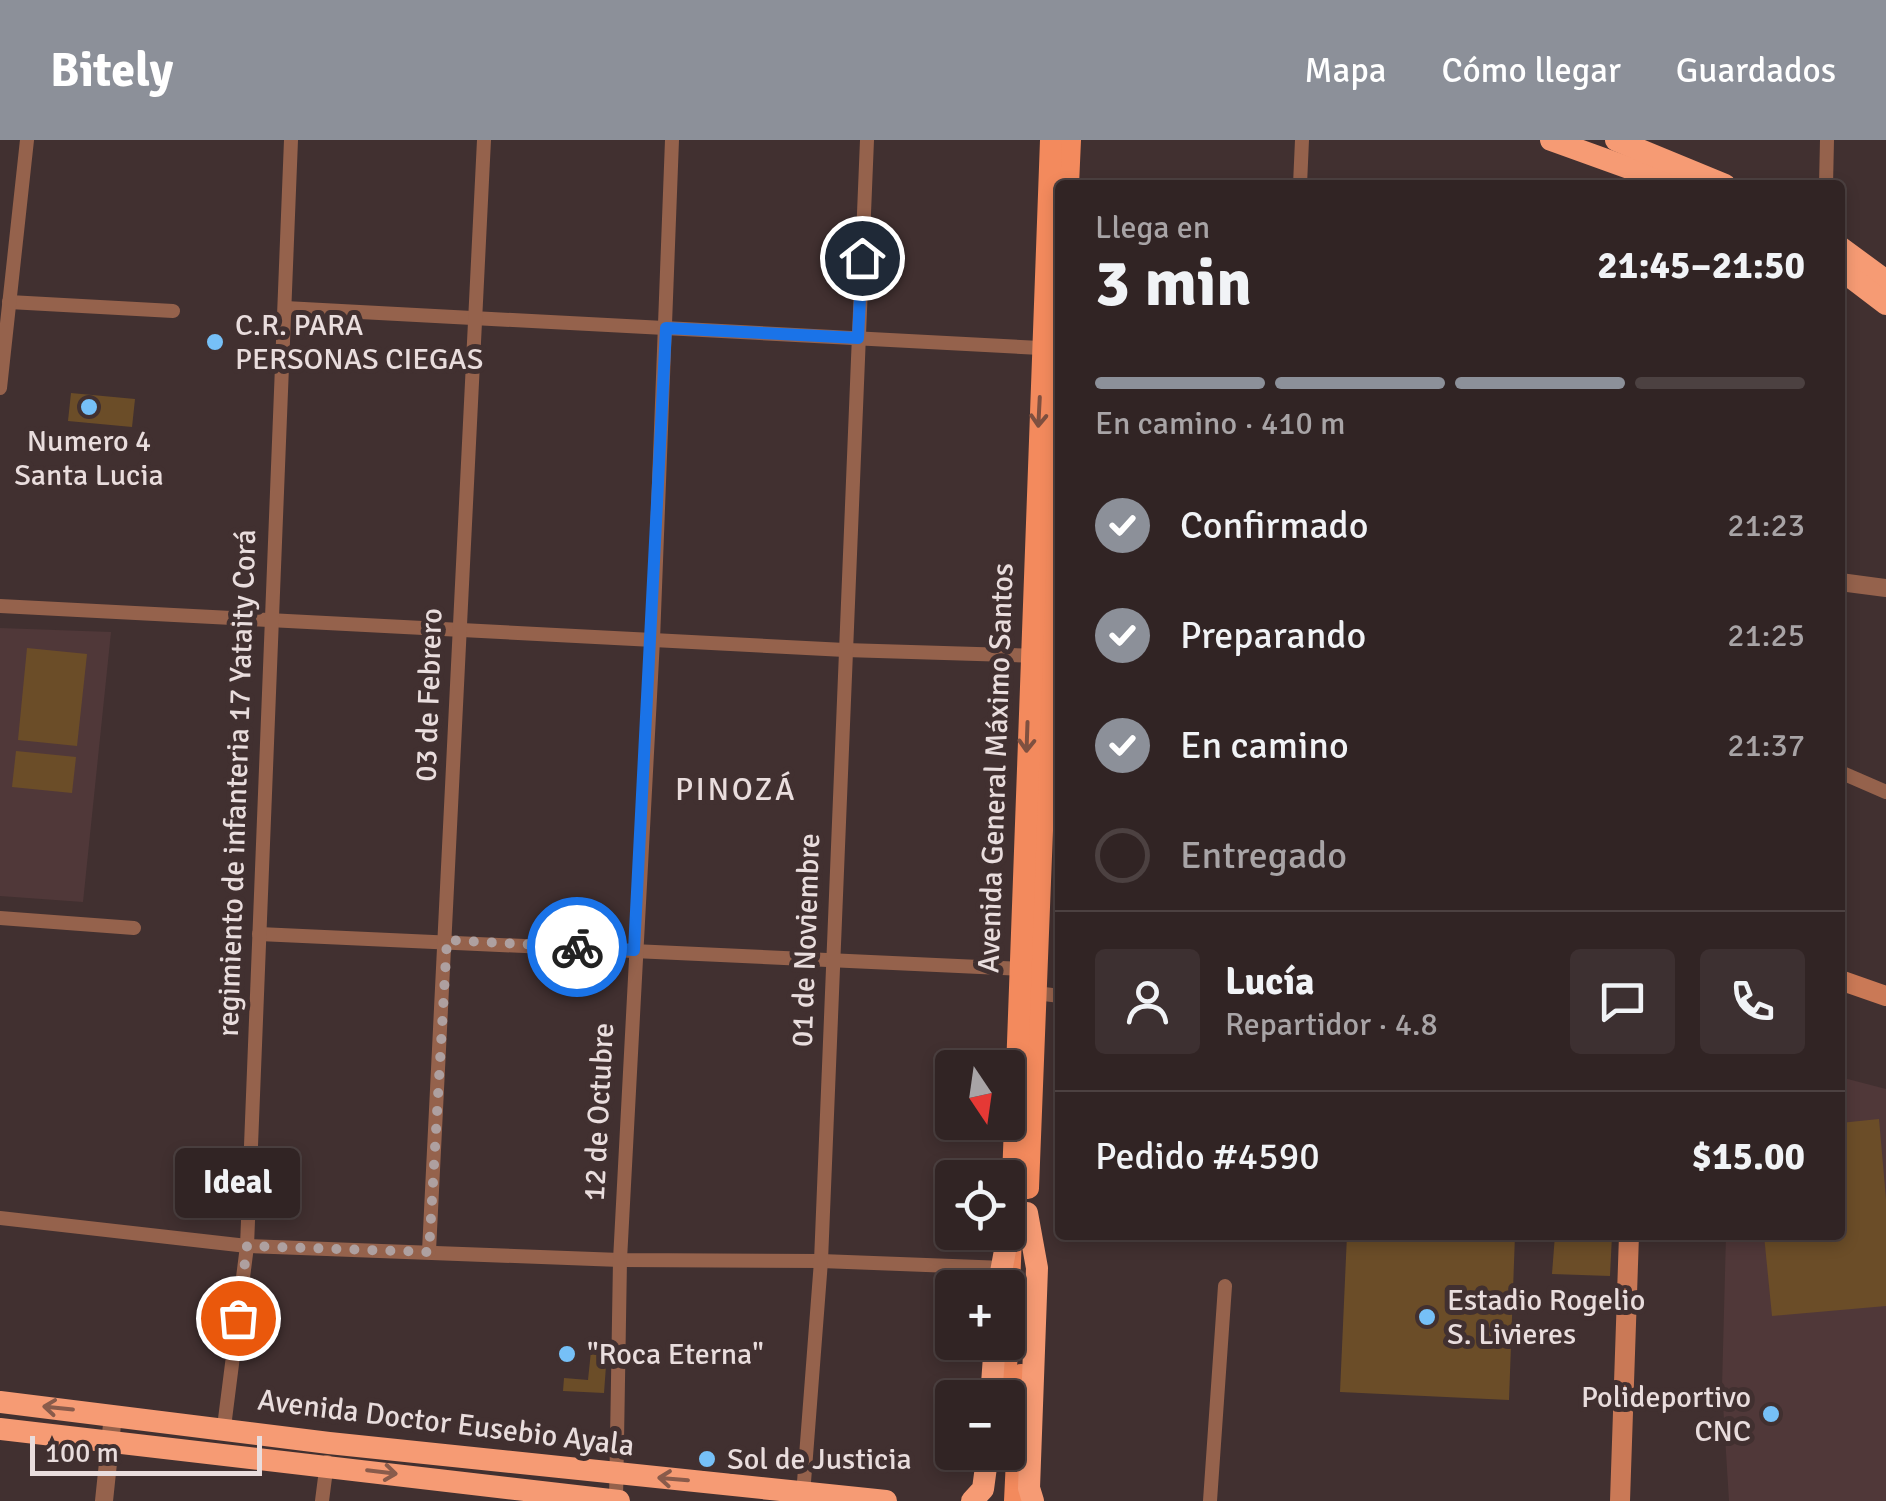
<!DOCTYPE html>
<html lang="es">
<head>
<meta charset="utf-8">
<style>
	body { margin:0; font-family:Signika,sans-serif; background:#3d3031; color:#f1f3f6; height:100vh; display:flex; flex-direction:column; font-size:38px; white-space:nowrap }
	* { box-sizing:border-box; margin:0 }
	p { font-size:32px; color:#a8a4a6 }
	.icon { flex:none; width:55px; height:55px; fill:none; stroke:currentColor; stroke-width:2; stroke-linecap:round; stroke-linejoin:round }
	.map { position:relative; flex:1; overflow:hidden }
	.drawer { position:absolute; left:1055px; top:40px; width:790px; height:1060px; display:flex; flex-direction:column; background:#312424; border-radius:10px; box-shadow:0 5px 15px #0003,0 0 0 2px #4c4141 }
	.drawer>* { flex:none }
	.needle { width:65px; rotate:167deg }
	.tools { position:absolute; left:935px; top:910px; display:grid; gap:20px }
	.tools a { display:grid; place-items:center; width:90px; height:90px; border-radius:10px; background:#312424; box-shadow:0 5px 15px #0003,0 0 0 2px #4c4141; font-size:50px }
	.scale { position:absolute; left:30px; bottom:25px; width:232px; box-sizing:border-box; padding-left:10px; border:5px solid #e9dddd; border-top:0; font-size:28px; line-height:35px; white-space:nowrap; color:#e9dddd; -webkit-text-stroke:8px #413030; paint-order:stroke }
	.pin { position:absolute; display:grid; place-items:center; width:85px; height:85px; color:#fff; margin:-42px; border:5px solid #fff; border-radius:50%; box-shadow:0 2px 10px #0007 }
	.courier { position:absolute; display:grid; place-items:center; width:100px; height:100px; margin:-50px; border:8px solid #1a73e8; border-radius:50%; background:#fff; color:#222; box-shadow:0 2px 12px #0007 }
	.bubble { position:absolute; height:70px; border-radius:10px; background:#312424; box-shadow:0 5px 15px #0003,0 0 0 2px #4c4141; font-size:32px; font-weight:800; line-height:70px; text-align:center }
	.head em { font-style:normal; font-weight:800 }
	.head div { display:flex; flex-direction:column-reverse }
	.head { display:flex; align-items:center; justify-content:space-between; height:170px; padding:0 40px }
	h1 { font-size:65px; font-weight:800; line-height:75px }
	.bar { display:grid; grid-template-columns:repeat(4,1fr); gap:15px 10px; align-content:center; height:120px; padding:0 40px }
	.bar i { height:12px; border-radius:8px; background:#4c4141 }
	.bar .selected { background:#8c9099 }
	.bar p { grid-column:span 4 }
	.line { display:flex; align-items:center; gap:25px; padding:0 40px; border-top:2px solid #4c4141 }
	.line div { flex:1 }
	.round { display:grid; place-items:center; flex:none; width:105px; height:105px; border-radius:10px; background:#3d3031 }
	ol { padding:0 40px; list-style:none }
	li { display:flex; align-items:center; gap:30px; height:110px }
	li p { margin-inline-start:auto }
	li .icon { padding:10px; border-radius:50%; background:#8c9099; color:#fff; stroke-width:4 }
	li:last-child { color:#a8a4a6 }
	li i { width:55px; height:55px; border:5px solid #4c4141; border-radius:50% }
	header { display:flex; align-items:center; gap:60px; box-sizing:border-box; height:140px; padding:0 50px; background:#8c9099; color:#fff }
	header strong { font-size:48px }
	nav { display:flex; gap:55px; margin-inline-start:auto; font-size:35px }
	.map>svg:first-child { display:block }
</style>
</head>
<body>
<header>
<strong>Bitely</strong>
<nav><a>Mapa</a><a>Cómo llegar</a><a>Guardados</a></nav>
</header>
<div class="map">
<svg width="1886" height="1361" viewBox="0 0 1886 1361">
	<rect width="100%" height="100%" fill="#413030"/>
	<g fill="#503839">
		<path d="M0 488 111 492 83 762 0 756Z"/>
		<path d="M1840 937 1886 949V1361H1729L1722 1247 1726 1095H1840Z"/>
	</g>
	<g fill="#6b4d28">
		<path d="M71 253 135 259 132 287 68 281Z"/>
		<path d="M27 508 87 514 77 606 18 600Z"/>
		<path d="M16 611 76 617 72 653 12 647Z"/>
		<path d="M1879 979 1886 1059V1166L1772 1176 1764 1095H1840V983Z"/>
		<path d="M1347 1095H1515L1509 1260 1340 1252Z"/>
		<path d="M1555 1095H1612L1610 1136 1552 1134Z"/>
		<path d="M591 1211 607 1212 604 1253 563 1251 564 1238 588 1240Z"/>
	</g>
	<g fill="none" stroke-linecap="round" stroke-linejoin="round">
		<g stroke="#95624c" stroke-width="14">
			<path d="M1300 45 1302 0"/>
			<path d="M1826 45 1827 0"/>
			<path d="M9 162 173 171"/>
			<path d="M285 168 1060 209"/>
			<path d="M0 248 27 0"/>
			<path d="M0 466 845 510 1040 516"/>
			<path d="M1840 632 1886 652"/>
			<path d="M0 778 134 788"/>
			<path d="M259 794 1026 829"/>
			<path d="M1028 852 1060 856"/>
			<path d="M0 1078 247 1106 620 1120 821 1121 1005 1128"/>
			<path d="M429 1111 484 0"/>
			<path d="M224 1287 247 1106 291 0"/>
			<path d="M803 1355 821 1121 867 0"/>
			<path d="M322 1361 327 1322"/>
			<path d="M616 1361 620 1120 653 500 672 0"/>
			<path d="M1210 1361 1225 1146"/>
		</g>
		<g stroke="#95624c" stroke-width="18">
			<path d="M1840 442 1886 448"/>
			<path d="M104 1361 113 1275"/>
		</g>
		<g stroke="#ca7956" stroke-width="20">
			<path d="M1840 840 1886 856"/>
			<path d="M1620 1361 1629 1095"/>
		</g>
		<g stroke="#f38a5d" stroke-width="22">
			<path d="M1068 45 1070 0"/>
			<path d="M1028 1048 1060 231"/>
			<path d="M1005 1258 1051 0"/>
			<path d="M1015 1361 1021 1235"/>
		</g>
		<g stroke="#f69b74" stroke-width="22">
			<path d="M1551 0 1676 45"/>
			<path d="M1616 0 1725 45"/>
			<path d="M1840 107 1886 141"/>
			<path d="M1840 129 1886 164"/>
			<path d="M1027 1073 1037 1128 1029 1348 1033 1361"/>
			<path d="M998 1148 1012 1073"/>
			<path d="M991 1258 995 1202"/>
			<path d="M0 1262 329 1303 886 1361"/>
			<path d="M0 1289 619 1361"/>
			<path d="M972 1361 983 1349 988 1312"/>
		</g>
	</g>
	<defs><path id="oneway-shaft" d="M-6 0H5M1.5-3L5.5 0L1.5 3" fill="none" stroke-width="1.6" stroke-linecap="round" stroke-linejoin="round" transform="scale(2.5)"/></defs>
	<g stroke="#7f5040">
		<use href="#oneway-shaft" transform="translate(1039 272) rotate(93)"/>
		<use href="#oneway-shaft" transform="translate(1027 597) rotate(92)"/>
	</g>
	<g stroke="#895b4b">
		<use href="#oneway-shaft" transform="translate(58 1268) rotate(-174)"/>
		<use href="#oneway-shaft" transform="translate(382 1332) rotate(7)"/>
		<use href="#oneway-shaft" transform="translate(673 1339) rotate(-175)"/>
	</g>
	<g fill="none" stroke-linecap="round" stroke-linejoin="round">
		<path stroke="#aea0a0" stroke-width="10" stroke-dasharray="0 18" d="M238 1178 247 1106 429 1112 447 800 577 807"/>
		<path stroke="#1a73e8" stroke-width="12" d="M577 807 634 810 666 188 858 198 862 118"/>
	</g>
	<g fill="#76c0f7" stroke="#413030" stroke-width="4">
		<circle cx="215" cy="202" r="10"/>
		<circle cx="89" cy="267" r="10"/>
		<circle cx="1427" cy="1177" r="10"/>
		<circle cx="567" cy="1214" r="10"/>
		<circle cx="1771" cy="1274" r="10"/>
		<circle cx="707" cy="1319" r="10"/>
	</g>
	<g text-anchor="middle" dominant-baseline="central" stroke-width="10" stroke-linejoin="round" paint-order="stroke">
		<g font-size="30" fill="#e9dddd" stroke="#413030" text-anchor="start">
			<text x="235" y="185">C.R. PARA<tspan x="235" dy="34">PERSONAS CIEGAS</tspan></text>
			<text x="89" y="301" text-anchor="middle">Numero 4<tspan x="89" dy="34">Santa Lucia</tspan></text>
			<text x="1447" y="1160">Estadio Rogelio<tspan x="1447" dy="34">S. Livieres</tspan></text>
			<text x="587" y="1214">"Roca Eterna"</text>
			<text x="1751" y="1257" text-anchor="end">Polideportivo<tspan x="1751" dy="34">CNC</tspan></text>
			<text x="727" y="1319">Sol de Justicia</text>
		</g>
		<g font-size="30" fill="#e9dddd" stroke="#413030">
			<text transform="translate(429 555) rotate(-88)">03 de Febrero</text>
			<text transform="translate(996 628) rotate(-88)">Avenida General Máximo Santos</text>
			<text transform="translate(237 643) rotate(-88)">regimiento de infanteria 17 Yataity Corá</text>
			<text transform="translate(806 800) rotate(-88)">01 de Noviembre</text>
			<text transform="translate(599 972) rotate(-87)">12 de Octubre</text>
			<text transform="translate(446 1283) rotate(7)">Avenida Doctor Eusebio Ayala</text>
		</g>
		<g font-size="32" letter-spacing="2.5" fill="#e9dddd" stroke="#413030">
			<text x="736" y="649">PINOZÁ</text>
		</g>
	</g>
</svg>
<div class="tools">
<a><svg class="needle" viewBox="-14 -14 28 28"><path d="M0-13l5 13h-10z" fill="#e53935"/><path d="M0 13l5-13h-10z" fill="#a8a4a6"/></svg></a>
<a><svg class="icon" aria-label="locate" viewBox="0 0 24 24"><circle cx="12" cy="12" r="6"/><path d="M12 2v4M12 18v4M2 12h4M18 12h4"/></svg></a>
<a>+</a>
<a>−</a>
</div>
<div class="scale">100 m</div>
<div class="pin" style="left:238px;top:1178px;background:#ea580c"><svg class="icon" aria-label="bag" viewBox="0 0 24 24"><path d="M5 8h14l-1 12H6zM9 8a3 3 0 0 1 6 0"/></svg></div>
<div class="pin" style="left:862px;top:118px;background:#1f2937"><svg class="icon" aria-label="home" viewBox="0 0 24 24"><path d="M3 11l9-7 9 7M6 9v11h12V9"/></svg></div>
<div class="courier" style="left:577px;top:807px"><svg class="icon" aria-label="bike" viewBox="0 0 24 24"><circle cx="6" cy="16" r="4"/><circle cx="18" cy="16" r="4"/><path d="M6 16l4-8h5l3 8M10 8l3 8H6M13 5h3"/></svg></div>
<div class="bubble" style="left:175px;top:1008px;width:125px">Ideal</div>
<section class="drawer">
<div class="head"><div><h1>3 min</h1><p>Llega en</p></div><em>21:45–21:50</em></div>
<div class="bar"><i class="selected"></i><i class="selected"></i><i class="selected"></i><i></i><p>En camino · 410 m</p></div>
<ol>
<li><svg class="icon" aria-label="check" viewBox="0 0 24 24"><path d="M5 12l5 5 9-10"/></svg>Confirmado<p>21:23</p></li>
<li><svg class="icon" aria-label="check" viewBox="0 0 24 24"><path d="M5 12l5 5 9-10"/></svg>Preparando<p>21:25</p></li>
<li><svg class="icon" aria-label="check" viewBox="0 0 24 24"><path d="M5 12l5 5 9-10"/></svg>En camino<p>21:37</p></li>
<li><i></i>Entregado</li>
</ol>
<div class="line" style="height:180px"><a class="round"><svg class="icon" aria-label="person" viewBox="0 0 24 24"><circle cx="12" cy="8" r="4"/><path d="M4 21q1-7 8-7t8 7"/></svg></a><div><b>Lucía</b><p>Repartidor · 4.8</p></div><a class="round"><svg class="icon" aria-label="chat" viewBox="0 0 24 24"><path d="M4 5h16v11H9l-5 4z"/></svg></a><a class="round"><svg class="icon" aria-label="phone" viewBox="0 0 24 24"><path d="M5 4h4l2 5-3 2q2 4 5 5l2-3 5 2v4C11 20 4 13 5 4z"/></svg></a></div>
<div class="line" style="height:130px"><div>Pedido #4590</div><b>$15.00</b></div>
</section>
</div>
</body>
</html>
